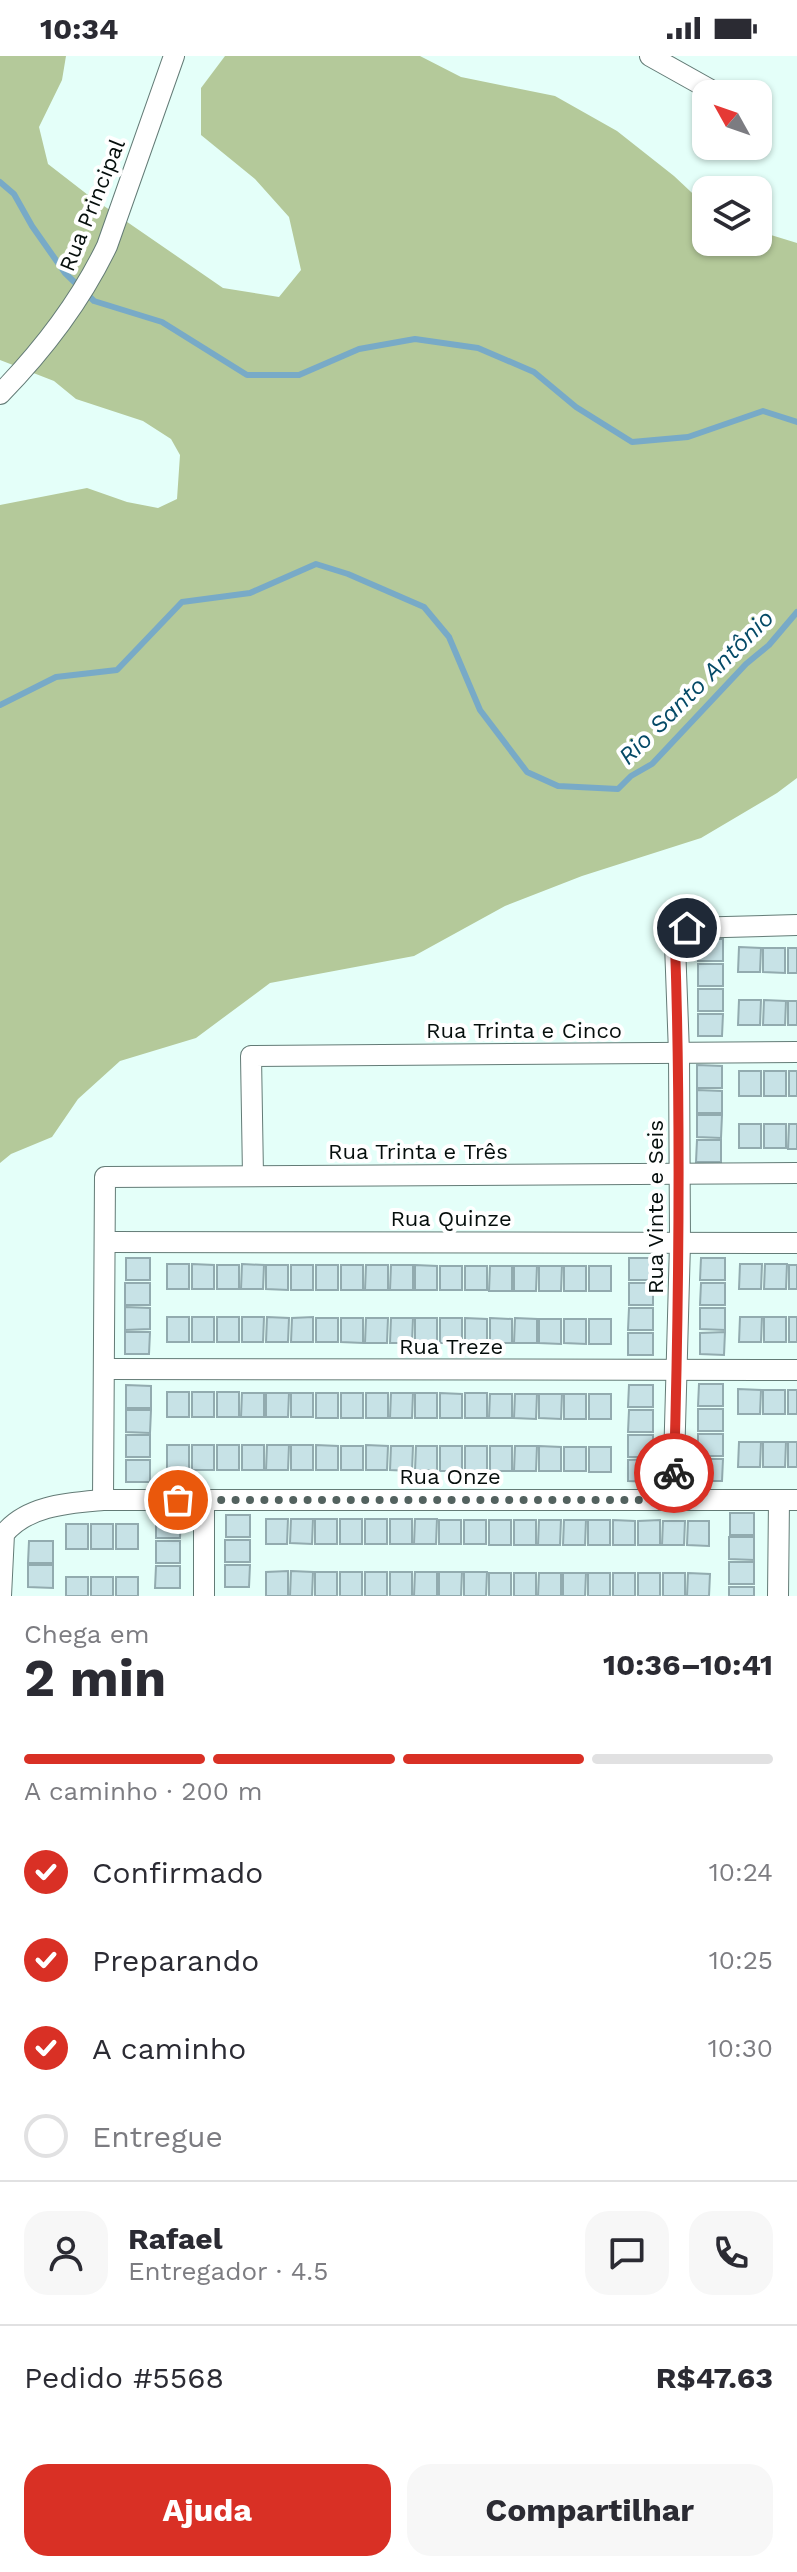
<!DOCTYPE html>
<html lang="pt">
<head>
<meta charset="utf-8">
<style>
	body { margin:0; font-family:"Work Sans",sans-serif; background:#f7f7f7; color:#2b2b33; height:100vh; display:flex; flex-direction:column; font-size:30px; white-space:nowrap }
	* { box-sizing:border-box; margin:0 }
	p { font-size:26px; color:#7c7c81 }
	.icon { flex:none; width:44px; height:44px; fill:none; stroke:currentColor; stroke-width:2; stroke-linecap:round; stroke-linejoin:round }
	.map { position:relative; height:1540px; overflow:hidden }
	.details { display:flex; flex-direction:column; background:#fff; flex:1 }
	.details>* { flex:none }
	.needle { width:52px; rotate:310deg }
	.fabs { position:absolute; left:692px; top:24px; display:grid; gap:16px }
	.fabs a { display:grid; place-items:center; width:80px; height:80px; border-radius:16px; background:#fff; box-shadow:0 2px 6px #0004; font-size:40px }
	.pin { position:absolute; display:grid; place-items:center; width:68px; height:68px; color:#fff; margin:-34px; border:4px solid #fff; border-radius:50%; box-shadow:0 2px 8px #0007 }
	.courier { position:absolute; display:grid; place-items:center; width:80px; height:80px; margin:-40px; border:6px solid #d93025; border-radius:50%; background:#fff; color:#222; box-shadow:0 2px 10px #0007 }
	.headline em { font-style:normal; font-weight:700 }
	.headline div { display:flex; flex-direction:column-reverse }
	.headline { display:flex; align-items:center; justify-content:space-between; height:136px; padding:0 24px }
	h1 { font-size:52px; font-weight:700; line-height:60px }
	.bar { display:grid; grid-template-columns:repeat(4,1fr); gap:12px 8px; align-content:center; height:96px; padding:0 24px }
	.bar i { height:10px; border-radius:6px; background:#e1e1e2 }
	.bar .selected { background:#d93025 }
	.bar p { grid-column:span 4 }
	.line { display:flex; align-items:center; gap:20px; padding:0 24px; border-top:2px solid #e1e1e2 }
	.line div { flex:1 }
	.round { display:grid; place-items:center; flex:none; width:84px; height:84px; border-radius:24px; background:#f7f7f7 }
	ol { padding:0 24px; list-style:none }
	li { display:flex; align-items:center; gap:24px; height:88px }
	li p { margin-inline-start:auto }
	li .icon { padding:8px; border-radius:50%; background:#d93025; color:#fff; stroke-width:4 }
	li:last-child { color:#7c7c81 }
	li i { width:44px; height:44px; border:4px solid #e1e1e2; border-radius:50% }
	.button { display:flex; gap:16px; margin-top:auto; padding:16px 24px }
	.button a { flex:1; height:92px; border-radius:24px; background:#d93025; color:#fff; font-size:32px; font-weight:700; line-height:92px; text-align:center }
	.button a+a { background:#f7f7f7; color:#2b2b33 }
	.status { display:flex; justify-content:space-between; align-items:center; height:56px; padding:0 40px; background:#fff; direction:ltr }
	.status svg { height:22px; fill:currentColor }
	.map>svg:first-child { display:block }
</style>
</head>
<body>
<div class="status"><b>10:34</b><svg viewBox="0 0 49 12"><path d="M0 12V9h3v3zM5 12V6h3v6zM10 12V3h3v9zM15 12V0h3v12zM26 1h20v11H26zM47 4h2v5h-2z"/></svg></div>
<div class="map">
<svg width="797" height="1540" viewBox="0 0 797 1540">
	<rect width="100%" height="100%" fill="#e4fff9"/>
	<path fill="#b4c99a" d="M0 0H66L62 24 39 71 48 108 88 139 223 232 279 241 301 214 289 161 255 123 201 79V32L225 0H420L461 21 555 40 617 75 674 120 706 150V186H758V175L797 187V722L777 737 701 782 582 820 505 850 414 900 270 927 196 982 120 1005 78 1043 52 1081 11 1098 0 1107V449L87 432 127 446 158 452 177 443 180 399 171 383 143 365 76 343 54 325 0 304Z"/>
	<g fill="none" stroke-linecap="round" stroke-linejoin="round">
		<g stroke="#78aac7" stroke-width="6">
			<path d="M0 126 14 138 32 170 65 217 94 245 162 266 247 319H299L359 293 415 283 478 292 534 316 576 351 632 386 688 381 763 355 797 366"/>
			<path d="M0 649 56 621 117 614 182 546 250 537 316 508 348 518 424 551 449 581 480 654 527 716 558 730 618 733 631 720 652 708 746 608 769 589 797 556"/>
		</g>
	</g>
	<g fill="#c7e2e6" stroke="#92abaf" stroke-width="2">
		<rect x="698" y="883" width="25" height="22"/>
		<path d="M739 891 761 892 760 916H738Z"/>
		<path d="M763 892H785V917L763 916Z"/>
		<rect x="788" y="892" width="9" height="25"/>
		<rect x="698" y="908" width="25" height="22"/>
		<rect x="698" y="933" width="25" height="22"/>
		<path d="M739 944H761L760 969H738Z"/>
		<path d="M764 944 786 945 785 969H763Z"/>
		<rect x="788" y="945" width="9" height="24"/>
		<path d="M698 958H723L722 980H698Z"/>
		<path d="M697 1009 722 1010V1032H697Z"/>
		<rect x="739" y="1015" width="22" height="25"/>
		<rect x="764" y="1015" width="22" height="25"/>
		<rect x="789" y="1015" width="8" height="25"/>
		<path d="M697 1034 722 1035V1057H697Z"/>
		<path d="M697 1059H722L721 1082 697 1081Z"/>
		<rect x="739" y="1068" width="22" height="24"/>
		<rect x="764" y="1068" width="22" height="24"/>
		<path d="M789 1068H797V1093H788Z"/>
		<path d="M697 1084H721V1106H696Z"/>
		<rect x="126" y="1202" width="24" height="22"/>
		<path d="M629 1202H654L653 1224H629Z"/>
		<path d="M701 1202H725V1224H700Z"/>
		<rect x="167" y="1208" width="22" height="25"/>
		<path d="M192 1208 214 1209V1233H192Z"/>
		<path d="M242 1208 264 1209 263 1233H241Z"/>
		<path d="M740 1208H762L761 1233H739Z"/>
		<path d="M765 1208H787L786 1233H764Z"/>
		<rect x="217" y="1209" width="22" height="24"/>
		<path d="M266 1209H288V1234L266 1233Z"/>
		<rect x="291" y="1209" width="22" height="25"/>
		<rect x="316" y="1209" width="22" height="25"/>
		<rect x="341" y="1209" width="22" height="25"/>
		<path d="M366 1209H388V1234H365Z"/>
		<path d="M391 1209H413V1234H390Z"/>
		<path d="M415 1209 437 1210V1234H415Z"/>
		<rect x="789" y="1209" width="8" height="24"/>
		<rect x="440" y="1210" width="22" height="24"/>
		<rect x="465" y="1210" width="22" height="24"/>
		<path d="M490 1210H512V1235H489Z"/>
		<path d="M514 1210H537L536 1235H514Z"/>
		<path d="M539 1210H562L561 1235H539Z"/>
		<rect x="564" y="1210" width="22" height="25"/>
		<rect x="589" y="1210" width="22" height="25"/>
		<rect x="125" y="1227" width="25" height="22"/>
		<rect x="629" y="1227" width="24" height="22"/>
		<path d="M701 1227H725V1249H700Z"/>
		<path d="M125 1251 150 1252V1273L125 1274Z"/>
		<path d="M629 1252H653V1274H628Z"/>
		<path d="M700 1252H725V1274L700 1273Z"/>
		<rect x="167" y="1261" width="22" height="25"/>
		<rect x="192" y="1261" width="22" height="25"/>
		<rect x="217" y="1261" width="22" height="25"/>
		<path d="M242 1261H264L263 1286H242Z"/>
		<path d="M267 1261 289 1262 288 1286H266Z"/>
		<path d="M313 1261V1286H291L292 1262Z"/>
		<path d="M740 1261H762L761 1286H739Z"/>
		<rect x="764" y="1261" width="22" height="25"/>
		<rect x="789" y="1261" width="8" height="25"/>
		<rect x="316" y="1262" width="22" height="24"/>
		<path d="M341 1262H363V1287L341 1286Z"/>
		<path d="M366 1262H388L387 1287H365Z"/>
		<path d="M391 1262H413L412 1287H390Z"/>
		<rect x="415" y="1262" width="22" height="25"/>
		<rect x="440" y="1262" width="22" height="25"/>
		<path d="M465 1262 487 1263V1287H465Z"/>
		<path d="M490 1262 512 1263V1287H490Z"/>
		<path d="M515 1262 537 1263V1287H514Z"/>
		<path d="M539 1263H561V1288L539 1287Z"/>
		<path d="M564 1263H586V1288L564 1287Z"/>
		<rect x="589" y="1263" width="22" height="25"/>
		<path d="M125 1276H150L149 1298H125Z"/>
		<path d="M725 1276 724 1299 700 1298V1277Z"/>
		<rect x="628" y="1277" width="25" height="22"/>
		<path d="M699 1328H723V1350H698Z"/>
		<path d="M126 1329 151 1330V1352H126Z"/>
		<path d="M629 1329H653V1351H628Z"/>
		<path d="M738 1333 761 1334 760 1358H738Z"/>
		<rect x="763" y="1334" width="22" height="24"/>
		<rect x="788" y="1334" width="9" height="24"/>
		<rect x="167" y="1336" width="22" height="25"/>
		<rect x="192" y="1336" width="22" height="25"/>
		<rect x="217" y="1336" width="22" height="25"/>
		<path d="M242 1337H264V1361H241Z"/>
		<path d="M266 1337H289L288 1361H266Z"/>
		<rect x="291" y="1337" width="22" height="24"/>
		<rect x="316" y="1337" width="22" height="25"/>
		<rect x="341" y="1337" width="22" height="25"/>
		<rect x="366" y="1337" width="22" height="25"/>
		<path d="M391 1337H413L412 1362H390Z"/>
		<rect x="415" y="1337" width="22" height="25"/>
		<path d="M440 1337 462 1338V1362H440Z"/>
		<rect x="465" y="1337" width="22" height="25"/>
		<path d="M490 1338H512V1362H489Z"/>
		<path d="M515 1338H537L536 1363 514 1362Z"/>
		<path d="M539 1338H562L561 1363 539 1362Z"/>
		<rect x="564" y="1338" width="22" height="25"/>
		<rect x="589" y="1338" width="22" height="25"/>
		<rect x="698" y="1353" width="25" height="22"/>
		<path d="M126 1354H151L150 1377 126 1376Z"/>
		<path d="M629 1354H653V1376H628Z"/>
		<rect x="698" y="1378" width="25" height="22"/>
		<rect x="126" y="1379" width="24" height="22"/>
		<rect x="628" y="1379" width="25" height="22"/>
		<path d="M739 1386H761L760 1411H738Z"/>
		<path d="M763 1386H786L785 1411H763Z"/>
		<rect x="788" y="1386" width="9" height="25"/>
		<rect x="167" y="1389" width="22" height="24"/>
		<rect x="192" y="1389" width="22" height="25"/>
		<rect x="217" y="1389" width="22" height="25"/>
		<rect x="242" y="1389" width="22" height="25"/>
		<path d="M267 1389H289L288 1414H266Z"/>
		<rect x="291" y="1389" width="22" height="25"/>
		<path d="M316 1389 338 1390V1414H316Z"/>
		<path d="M366 1389 388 1390 387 1414H366Z"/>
		<rect x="341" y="1390" width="22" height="24"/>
		<path d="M391 1390H413L412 1415 390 1414Z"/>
		<path d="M416 1390H437V1414L415 1415Z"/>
		<rect x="440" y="1390" width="22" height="25"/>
		<rect x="465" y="1390" width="22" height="25"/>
		<rect x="490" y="1390" width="22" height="25"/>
		<path d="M515 1390H537L536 1415H514Z"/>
		<path d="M539 1390 561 1391V1415H539Z"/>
		<rect x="564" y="1391" width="22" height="24"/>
		<rect x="589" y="1391" width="22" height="25"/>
		<path d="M653 1403 652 1426 628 1425V1404Z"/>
		<path d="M698 1403H723L722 1425H698Z"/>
		<rect x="126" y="1404" width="24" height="22"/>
		<rect x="730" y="1457" width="24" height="22"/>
		<rect x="226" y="1459" width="24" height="22"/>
		<path d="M156 1460H181L180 1482H156Z"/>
		<path d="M266 1463H288L287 1488H266Z"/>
		<path d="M291 1463H313L312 1488 290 1487Z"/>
		<rect x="315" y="1463" width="22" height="25"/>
		<rect x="340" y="1463" width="22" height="25"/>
		<rect x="365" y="1463" width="22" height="25"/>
		<rect x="390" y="1463" width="22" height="25"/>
		<path d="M415 1463H437L436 1488H414Z"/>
		<rect x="439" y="1464" width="22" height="24"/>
		<rect x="464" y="1464" width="22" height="24"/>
		<rect x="489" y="1464" width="22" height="25"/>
		<rect x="514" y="1464" width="22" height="25"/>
		<path d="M539 1464H561L560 1489H538Z"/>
		<path d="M564 1464H586L585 1489H563Z"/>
		<rect x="588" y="1464" width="22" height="25"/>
		<path d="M613 1464 635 1465V1489H613Z"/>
		<path d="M660 1464V1489H638V1465Z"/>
		<path d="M663 1465H685L684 1489H662Z"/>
		<path d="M688 1465H709V1490L687 1489Z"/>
		<rect x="66" y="1468" width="22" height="25"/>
		<rect x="91" y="1468" width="22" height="25"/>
		<rect x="116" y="1468" width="22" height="25"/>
		<path d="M729 1481H754V1504L729 1503Z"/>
		<rect x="225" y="1484" width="25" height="22"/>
		<path d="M29 1485H53V1507H28Z"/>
		<rect x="156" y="1485" width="24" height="22"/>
		<rect x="729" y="1506" width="25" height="22"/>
		<path d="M28 1509H53V1532L28 1531Z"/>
		<path d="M225 1509H250L249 1531H225Z"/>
		<path d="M156 1510H180V1532H155Z"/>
		<path d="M288 1515V1540H266V1516Z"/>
		<path d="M291 1515 313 1516 312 1540H290Z"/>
		<rect x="315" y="1516" width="22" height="24"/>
		<rect x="340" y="1516" width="22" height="24"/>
		<rect x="365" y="1516" width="22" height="24"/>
		<rect x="390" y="1516" width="22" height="24"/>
		<path d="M415 1516H437V1540H414Z"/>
		<path d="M439 1516H462L461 1540H439Z"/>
		<path d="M464 1516H487L486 1540H464Z"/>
		<rect x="489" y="1517" width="22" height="23"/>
		<rect x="514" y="1517" width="22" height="23"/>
		<path d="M539 1517H561V1540H538Z"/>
		<path d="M563 1517H586L585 1540H563Z"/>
		<rect x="588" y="1517" width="22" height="23"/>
		<rect x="613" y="1517" width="22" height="23"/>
		<rect x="638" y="1517" width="22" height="23"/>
		<rect x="663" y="1517" width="22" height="23"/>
		<path d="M688 1517 710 1518 709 1540H687Z"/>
		<rect x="66" y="1521" width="22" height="19"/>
		<rect x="91" y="1521" width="22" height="19"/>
		<rect x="116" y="1521" width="22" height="19"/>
		<rect x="729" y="1531" width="25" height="9"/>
	</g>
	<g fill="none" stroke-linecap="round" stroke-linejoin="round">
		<g stroke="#637b76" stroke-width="22">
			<g id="minor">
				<path d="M650 0 718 38"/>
				<path d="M0 338C44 293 80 246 107 190L174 0"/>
				<path d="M253 1120 251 1000 797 996"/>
				<path d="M105 1186 797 1187"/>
				<path d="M104 1313 797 1314"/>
				<path d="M103 1444 105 1121 797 1117"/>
				<path d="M673 1444 680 1187 679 997 675 888 680 875 687 872 797 869"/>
				<path d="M1 1540 4 1478C27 1449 70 1447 103 1444H797"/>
				<path d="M204 1540V1444"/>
				<path d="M778 1540 779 1444"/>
			</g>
		</g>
		<use href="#minor" stroke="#fff" stroke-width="20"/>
	</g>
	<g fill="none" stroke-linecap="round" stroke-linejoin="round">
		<path stroke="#53625f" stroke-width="8" stroke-dasharray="0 14.4" d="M178 1444H673L674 1417"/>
		<path stroke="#d93025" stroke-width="10" d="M674 1417C679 1240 681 1064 675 888L680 875 687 872"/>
	</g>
	<g text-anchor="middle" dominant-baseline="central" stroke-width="8" stroke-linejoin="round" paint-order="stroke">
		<g font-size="22" fill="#050e0c" stroke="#fff">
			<text transform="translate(92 149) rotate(-68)">Rua Principal</text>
			<text x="524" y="974">Rua Trinta e Cinco</text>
			<text x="418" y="1095">Rua Trinta e Três</text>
			<text transform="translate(655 1151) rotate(-90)">Rua Vinte e Seis</text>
			<text x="451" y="1162">Rua Quinze</text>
			<text x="451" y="1290">Rua Treze</text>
			<text x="450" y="1420">Rua Onze</text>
		</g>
		<g font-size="24" font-style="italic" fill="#054a67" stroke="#fff">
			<text transform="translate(696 631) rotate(-45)">Rio Santo Antônio</text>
		</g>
	</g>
</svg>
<div class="fabs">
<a><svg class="needle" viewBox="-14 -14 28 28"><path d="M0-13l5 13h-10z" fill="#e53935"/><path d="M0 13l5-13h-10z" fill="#7c7c81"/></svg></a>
<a><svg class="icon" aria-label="layers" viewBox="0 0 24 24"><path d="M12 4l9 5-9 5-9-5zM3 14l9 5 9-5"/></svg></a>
</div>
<div class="pin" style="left:178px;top:1444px;background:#ea580c"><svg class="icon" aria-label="bag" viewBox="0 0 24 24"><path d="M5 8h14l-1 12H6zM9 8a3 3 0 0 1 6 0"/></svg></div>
<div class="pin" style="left:687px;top:872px;background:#1f2937"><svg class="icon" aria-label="home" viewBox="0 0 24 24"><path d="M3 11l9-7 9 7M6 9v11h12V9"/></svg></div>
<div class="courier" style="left:674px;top:1417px"><svg class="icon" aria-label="bike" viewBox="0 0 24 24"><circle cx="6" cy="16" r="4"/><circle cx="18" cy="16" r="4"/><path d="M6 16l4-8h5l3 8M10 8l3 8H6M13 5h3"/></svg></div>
</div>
<section class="details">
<div class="headline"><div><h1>2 min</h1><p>Chega em</p></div><em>10:36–10:41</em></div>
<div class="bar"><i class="selected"></i><i class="selected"></i><i class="selected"></i><i></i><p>A caminho · 200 m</p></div>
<ol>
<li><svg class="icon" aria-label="check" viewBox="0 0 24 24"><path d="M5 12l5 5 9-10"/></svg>Confirmado<p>10:24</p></li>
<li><svg class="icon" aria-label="check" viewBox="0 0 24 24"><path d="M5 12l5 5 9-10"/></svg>Preparando<p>10:25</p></li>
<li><svg class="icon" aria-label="check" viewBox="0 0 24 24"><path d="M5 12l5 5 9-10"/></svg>A caminho<p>10:30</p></li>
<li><i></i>Entregue</li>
</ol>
<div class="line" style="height:144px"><a class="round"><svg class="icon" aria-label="person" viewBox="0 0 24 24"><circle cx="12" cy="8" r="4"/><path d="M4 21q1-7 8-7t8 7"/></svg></a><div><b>Rafael</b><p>Entregador · 4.5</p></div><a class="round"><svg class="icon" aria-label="chat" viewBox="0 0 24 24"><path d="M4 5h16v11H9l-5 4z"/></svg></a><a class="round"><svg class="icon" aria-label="phone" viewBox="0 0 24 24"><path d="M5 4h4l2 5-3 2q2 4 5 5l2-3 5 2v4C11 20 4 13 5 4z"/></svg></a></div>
<div class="line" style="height:104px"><div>Pedido #5568</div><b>R$47.63</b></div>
<div class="button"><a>Ajuda</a><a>Compartilhar</a></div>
</section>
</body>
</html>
